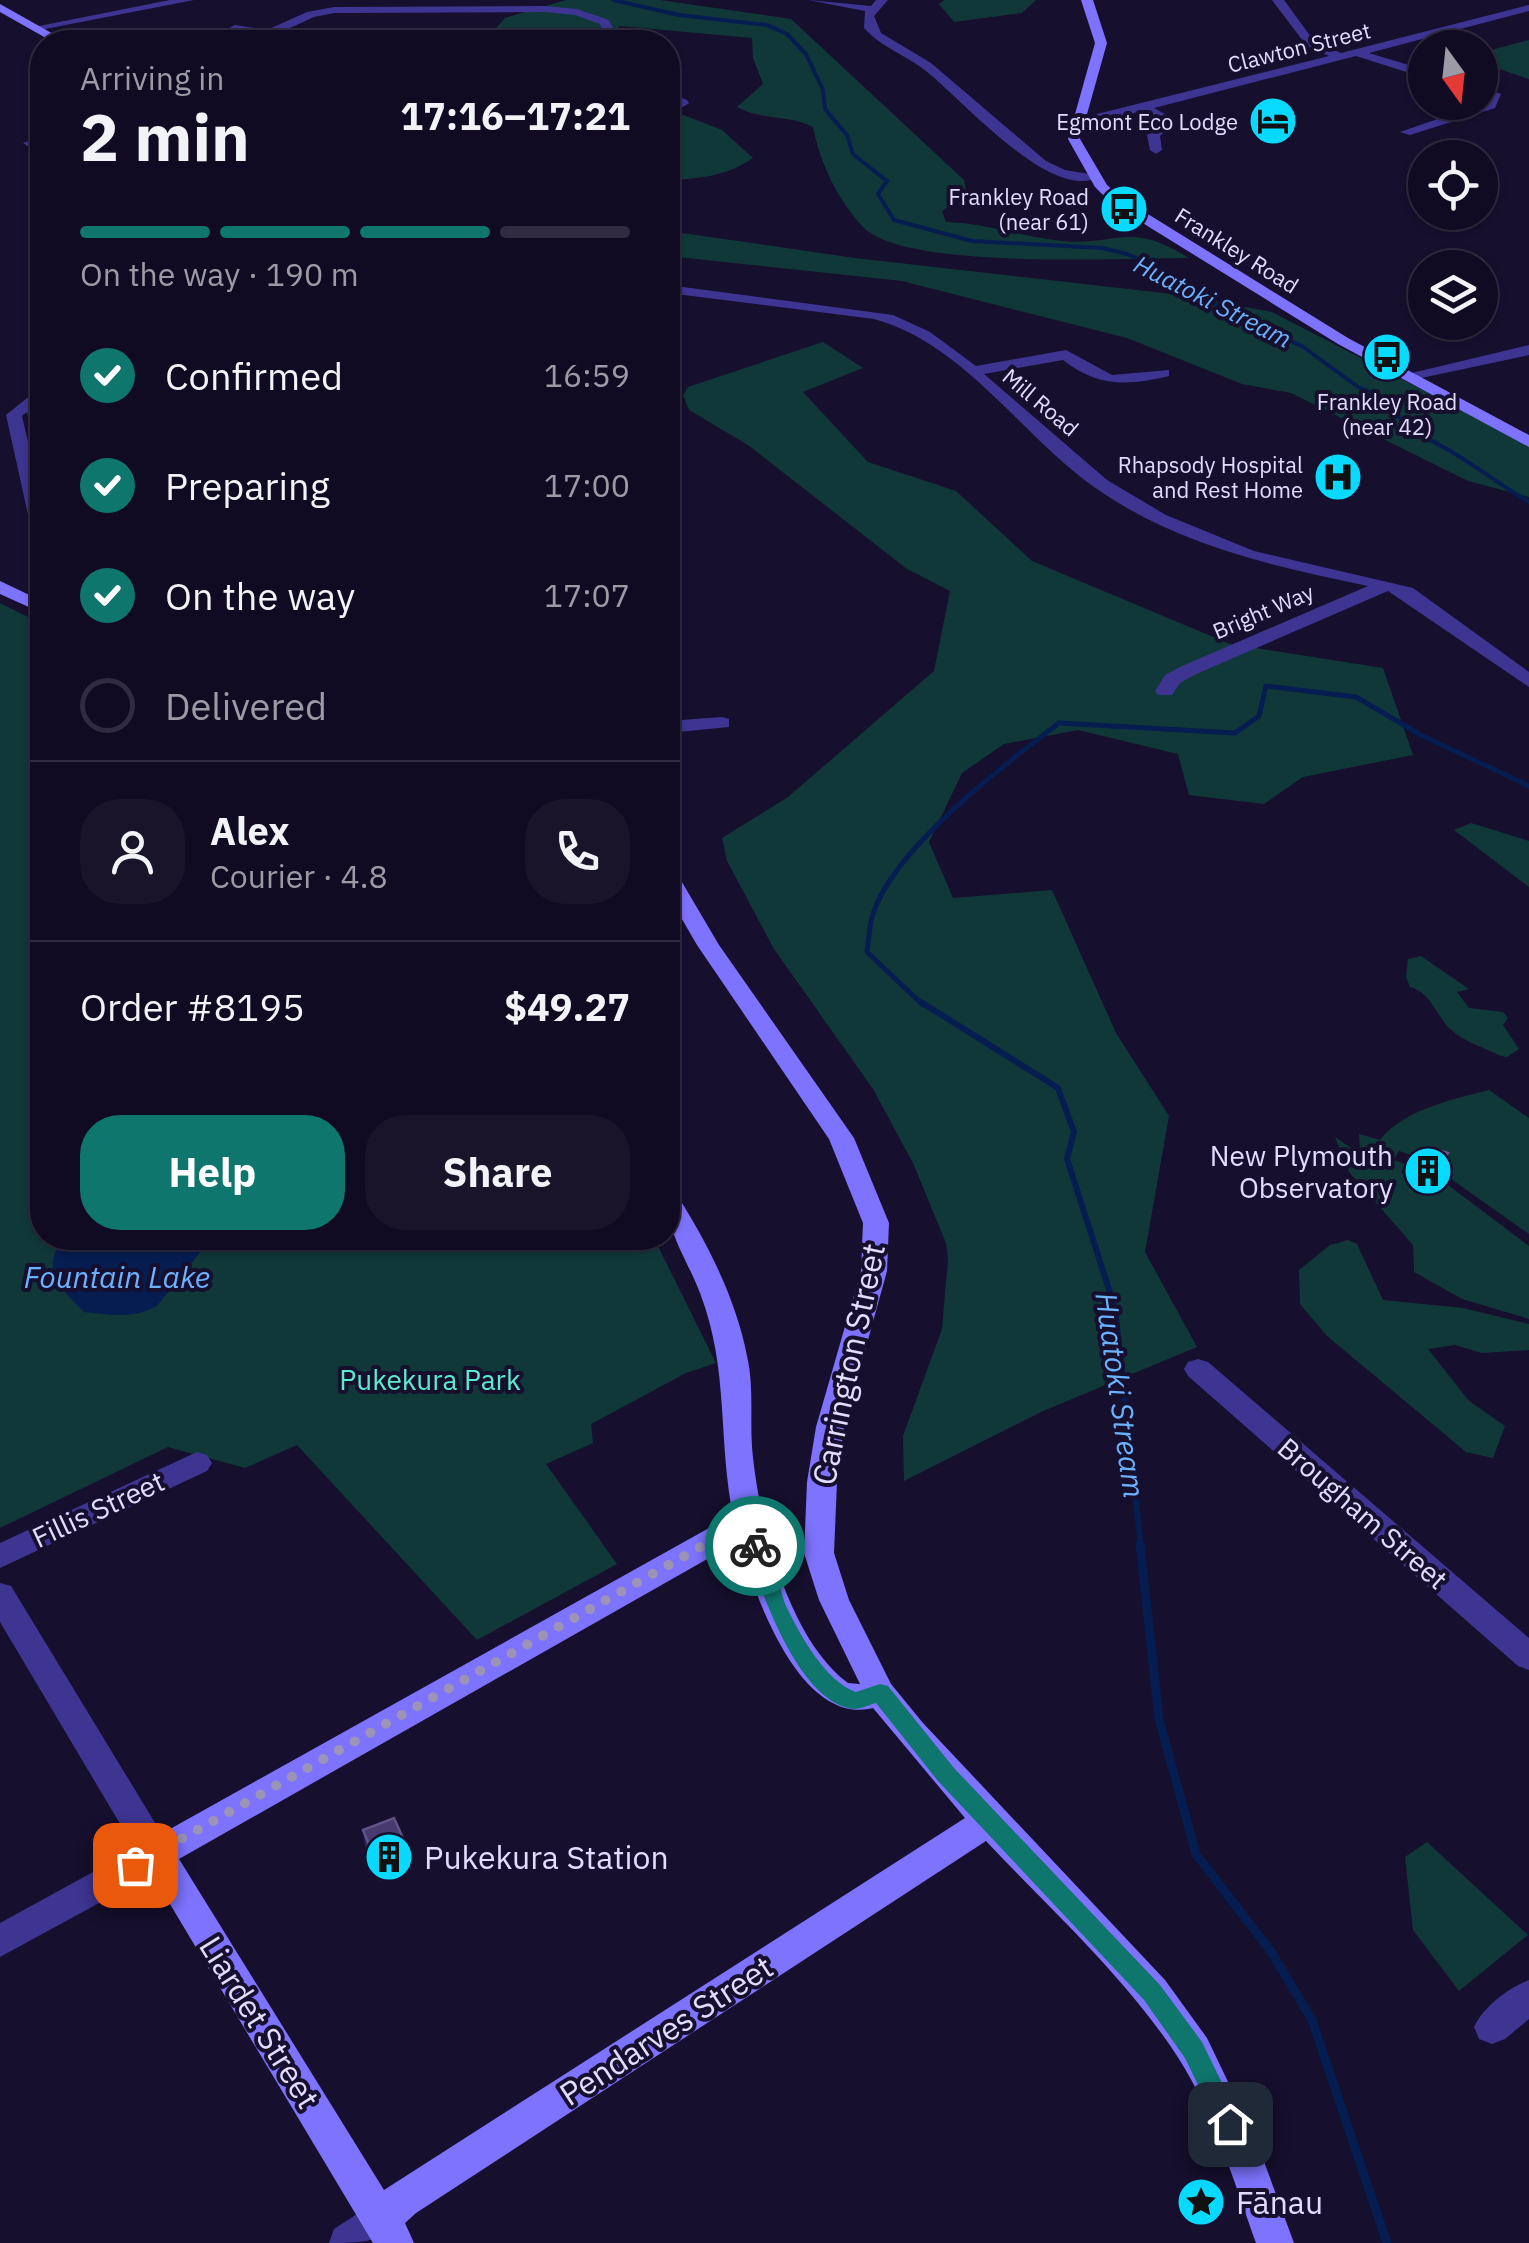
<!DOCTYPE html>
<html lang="en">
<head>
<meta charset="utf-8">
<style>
	body { margin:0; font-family:"IBM Plex Sans",sans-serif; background:#19142a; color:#f1f3f6; height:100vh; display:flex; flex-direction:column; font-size:38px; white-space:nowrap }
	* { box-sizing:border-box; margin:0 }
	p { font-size:32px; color:#9c9ba5 }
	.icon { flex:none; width:55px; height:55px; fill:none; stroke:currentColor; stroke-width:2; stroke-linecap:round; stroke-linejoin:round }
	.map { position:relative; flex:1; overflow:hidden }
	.sheet { position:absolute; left:30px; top:30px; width:650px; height:1220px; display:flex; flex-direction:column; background:#100b22; border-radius:40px; box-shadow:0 2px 8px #0004,0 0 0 2px #302b40 }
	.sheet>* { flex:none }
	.needle { width:65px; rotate:165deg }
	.controls { position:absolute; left:1408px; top:30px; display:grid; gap:20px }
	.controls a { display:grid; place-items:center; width:90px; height:90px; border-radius:50%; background:#100b22; box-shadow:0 2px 8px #0004,0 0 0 2px #302b40; font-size:50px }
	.pin { position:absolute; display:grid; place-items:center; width:85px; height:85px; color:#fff; margin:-42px; border-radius:20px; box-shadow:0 5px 15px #0006 }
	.courier { position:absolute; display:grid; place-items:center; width:100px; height:100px; margin:-50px; border:8px solid #0f766e; border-radius:50%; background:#fff; color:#222; box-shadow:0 2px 12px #0007 }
	.headline em { font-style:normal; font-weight:800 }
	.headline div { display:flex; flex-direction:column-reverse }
	.headline { display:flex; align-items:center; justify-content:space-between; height:170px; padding:0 50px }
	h1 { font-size:65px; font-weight:800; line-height:75px }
	.bar { display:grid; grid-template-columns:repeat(4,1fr); gap:15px 10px; align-content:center; height:120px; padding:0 50px }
	.bar i { height:12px; border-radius:8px; background:#302b40 }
	.bar .active { background:#0f766e }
	.bar p { grid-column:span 4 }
	.line { display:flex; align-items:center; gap:25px; padding:0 50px; border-top:2px solid #302b40 }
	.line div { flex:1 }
	.round { display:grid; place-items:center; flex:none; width:105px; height:105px; border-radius:40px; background:#19142a }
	ol { padding:0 50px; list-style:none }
	li { display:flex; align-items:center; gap:30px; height:110px }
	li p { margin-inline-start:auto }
	li .icon { padding:10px; border-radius:50%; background:#0f766e; color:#fff; stroke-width:4 }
	li:last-child { color:#9c9ba5 }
	li i { width:55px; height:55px; border:5px solid #302b40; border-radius:50% }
	.action { display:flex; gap:20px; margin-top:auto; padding:20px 50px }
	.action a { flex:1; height:115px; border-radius:40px; background:#0f766e; color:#fff; font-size:40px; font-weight:800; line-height:115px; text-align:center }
	.action a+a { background:#19142a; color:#f1f3f6 }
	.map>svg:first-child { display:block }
</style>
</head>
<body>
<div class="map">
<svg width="1529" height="2243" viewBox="0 0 1529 2243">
	<rect width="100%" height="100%" fill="#160f2e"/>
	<g fill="#113839">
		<path d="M566 0H660L791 19 964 180 967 194 942 211 946 222C983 223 1017 235 1054 240 1114 249 1126 218 1189 258 1125 258 907 270 864 228 838 201 820 163 813 127 788 114 762 121 737 107L763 84 753 58 752 38 620 26 604 42H484L505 18Z"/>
		<path d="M944 0H1036L1022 13 954 22 939 4Z"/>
		<path d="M1529 40V79L1480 63V53Z"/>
		<path d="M668 109 722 130 753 158C727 176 699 179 668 180V154L680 151 668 143Z"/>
		<path d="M668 231 855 258 1181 295 1272 312 1529 445V497L1468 481 1291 393 1242 384 1127 338 902 281 668 256Z"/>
		<path d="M823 342 863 368 803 392 868 462 956 491 1032 561 1230 644 1383 668 1413 755 1303 777 1264 804 1189 795 1178 754 1078 730 1004 744 962 773 929 842 953 898 1052 890 1116 1033 1169 1116 1145 1252 1197 1347 1043 1411 904 1481 903 1436 942 1329 948 1259 946 1243 913 1163 873 1089 774 949 727 861 722 838 788 797 934 671 950 591 907 569 748 445 689 410 683 395 688 387Z"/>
		<path d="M0 603 42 624V1238H654L716 1363 686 1373 591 1424 593 1443 546 1464 617 1564 477 1640 297 1445 245 1468 168 1447 0 1528Z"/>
		<path d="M1471 823 1529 841V887L1454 830Z"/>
		<path d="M1421 956 1469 989 1457 992 1469 1008 1503 1012 1508 1018 1503 1025 1519 1049 1507 1057 1501 1056C1485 1048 1462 1041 1449 1028 1436 1014 1430 992 1410 987L1406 977 1408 959Z"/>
		<path d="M1489 1090 1529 1118V1234L1444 1174 1447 1168 1444 1165 1399 1151 1394 1160 1405 1164 1401 1173 1436 1186 1444 1182 1529 1246V1319L1462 1299 1414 1272 1413 1245 1349 1172 1335 1137 1360 1154 1359 1134 1380 1140C1403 1110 1453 1099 1489 1090Z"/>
		<path d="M1348 1240 1357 1244 1383 1300 1463 1308 1529 1324V1350L1482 1353 1455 1345 1428 1349 1469 1401 1505 1426 1493 1458 1466 1452 1327 1336 1300 1304 1299 1270 1330 1245Z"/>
		<path d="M1427 1842 1528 1935 1459 1991 1413 1930 1405 1857Z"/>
	</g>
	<path fill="#051d51" d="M62 1238H224L210 1240 157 1306C134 1319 110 1315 84 1312 59 1286 41 1273 62 1238Z"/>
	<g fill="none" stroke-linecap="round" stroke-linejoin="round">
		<path stroke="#051d51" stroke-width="4" d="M613 0 679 15 767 25 787 34 806 54 823 90 825 109 847 135 853 154 887 181 878 194 894 220 972 241 1102 248 1127 254 1163 269 1231 315 1302 346 1358 387 1392 401 1405 429C1450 445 1487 477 1529 502"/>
		<path stroke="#051d51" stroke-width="5" d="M923 1005 867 952C869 940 869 926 873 914 894 848 1004 765 1059 723L1235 733 1259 716 1266 686 1356 697 1421 735 1529 786"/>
		<path stroke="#051d51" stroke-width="6" d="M921 1002 1058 1088 1074 1132 1067 1159 1115 1308 1141 1547"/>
		<path stroke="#051d51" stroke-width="9" d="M1140 1544 1159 1719 1196 1854 1272 1953 1312 2020 1387 2243"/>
		<g fill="#3e3592" fill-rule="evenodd">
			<path d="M170 0H194L35 31 29 28Z"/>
			<path d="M808 0 871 6 876 0H888L874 16 881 33 931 63 1046 161 1065 170 1101 176C1052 206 959 95 922 68 903 54 880 46 864 28L865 11Z"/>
			<path d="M1272 0H1284L1314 41 1341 53 1529 5V11L1369 53 1425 70V78L1356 56 1154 108 1177 121 1160 136 1162 150 1156 154 1150 150 1147 135 1162 122 1142 111C1121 116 1091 129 1073 120L1329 56 1306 45Z"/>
			<path d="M545 6 577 9 609 20 615 32 612 42H600L603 32 600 24 575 15 545 12 334 13 314 17 277 34 287 42H275L229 28 235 25 267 30 307 12 334 7Z"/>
			<path d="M1480 87 1501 94 1495 108 1410 135 1400 132 1487 102 1490 99 1480 95Z"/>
			<path d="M668 93 687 100 689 103 683 107 668 101Z"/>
			<path d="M42 136V144L29 147 23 143Z"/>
			<path d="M668 285 893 315 930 332 976 366 1066 350 1112 375 1169 370V376C1126 386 1098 387 1063 360L984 374 1107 480 1166 515 1254 551 1413 588 1529 672V687L1388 591 1194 675 1180 683 1172 695H1158L1155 691 1165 675 1180 667 1368 586C1273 566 1179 546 1097 489 1023 438 964 343 874 319L668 293Z"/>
			<path d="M1529 345V355L1407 381 1399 376Z"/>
			<path d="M42 386V399L38 402 42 410V452L34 447 27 412 22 416 42 502V542L33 537 6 415Z"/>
			<path d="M722 717 729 719V727L668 733V721Z"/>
			<path d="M1198 1359 1208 1362 1529 1638V1670L1518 1666 1188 1376 1184 1369 1188 1362Z"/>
			<path d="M197 1452 207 1455 212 1463 207 1471 0 1568V1543Z"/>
			<path d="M0 1583 11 1586 174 1854 169 1865 0 1957V1923L135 1849 0 1622Z"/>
			<path d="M1529 1980V2019L1505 2039 1492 2044 1479 2039 1474 2027C1483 2007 1508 1988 1529 1980Z"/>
			<path d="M380 2199 394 2204 399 2218C386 2243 359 2243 329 2243L334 2229Z"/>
		</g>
		<g fill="#7e73ff" fill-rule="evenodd">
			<path d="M1081 0H1093L1107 43 1080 139 1107 185 1122 198 1348 338 1529 435V447L1338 344 1112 204 1095 187 1068 139 1095 43Z"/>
			<path d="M0 4 64 40 66 42H53L0 12Z"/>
			<path d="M0 581 42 601V613L0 594Z"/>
			<path d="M668 870 676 872 719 945 854 1138 889 1223 887 1271 844 1427 837 1482 834 1553 849 1600 891 1684 923 1723 1165 1980 1207 2038 1256 2140 1294 2243H1256C1234 2182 1214 2114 1179 2059 1127 1978 1052 1911 986 1841L416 2213 405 2223 414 2243H373L140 1854 145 1843 709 1528 734 1520C717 1441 730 1371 700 1293 686 1256 665 1232 668 1192L677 1195C708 1244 736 1299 747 1356 754 1386 750 1417 752 1447 758 1519 788 1639 848 1683L860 1684 819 1600 804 1553 807 1482 816 1427 861 1271 863 1223 829 1139 697 945 668 895ZM739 1541C755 1596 800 1726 873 1708L965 1818 384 2190 179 1859Z"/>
		</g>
	</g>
	<g fill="#34275d">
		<path d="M1423 1163 1444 1168 1436 1184 1419 1178Z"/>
		<path d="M363 1830 410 1854 412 1869 380 1882 365 1845Z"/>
	</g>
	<g fill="#201543">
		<path d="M1448 1153 1444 1168 1436 1184 1439 1169Z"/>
		<path d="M410 1854 412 1869 380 1882 378 1867Z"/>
	</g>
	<g fill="#473a6f" stroke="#5f5485" stroke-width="2.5">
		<path d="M1431 1148 1448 1153 1439 1169 1423 1163Z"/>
		<path d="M394 1818 410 1854 378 1867 363 1830Z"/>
	</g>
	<path fill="#0f766e" d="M755 1538C775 1545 778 1589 787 1608 801 1636 825 1681 856 1692L880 1684 888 1686 954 1768 1160 1985 1202 2042 1242 2124 1238 2133 1230 2136 1221 2133 1185 2058 1144 2000 938 1781 876 1703C869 1705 861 1709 854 1709 798 1703 761 1590 746 1546Z"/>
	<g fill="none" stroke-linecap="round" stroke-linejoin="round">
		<path stroke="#9b94b6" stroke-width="10" stroke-dasharray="0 18" d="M135 1865 720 1536 751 1526 755 1546"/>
	</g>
	<defs>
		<g id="hotel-disc" transform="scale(2.5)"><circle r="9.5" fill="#08d9ff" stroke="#160f2e"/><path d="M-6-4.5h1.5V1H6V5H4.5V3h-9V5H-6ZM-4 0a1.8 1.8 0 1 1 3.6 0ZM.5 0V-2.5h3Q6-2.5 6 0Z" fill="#111"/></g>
		<g id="bus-disc" transform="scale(2.5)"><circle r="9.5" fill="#08d9ff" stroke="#160f2e"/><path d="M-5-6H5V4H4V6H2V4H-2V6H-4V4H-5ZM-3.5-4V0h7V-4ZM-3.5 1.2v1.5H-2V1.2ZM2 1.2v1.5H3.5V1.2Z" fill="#111"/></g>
		<g id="hospital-disc" transform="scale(2.5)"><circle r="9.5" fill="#08d9ff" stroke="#160f2e"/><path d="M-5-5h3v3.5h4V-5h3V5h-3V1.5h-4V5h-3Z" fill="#111"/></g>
		<g id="building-disc" transform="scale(2.5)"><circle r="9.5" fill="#08d9ff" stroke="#160f2e"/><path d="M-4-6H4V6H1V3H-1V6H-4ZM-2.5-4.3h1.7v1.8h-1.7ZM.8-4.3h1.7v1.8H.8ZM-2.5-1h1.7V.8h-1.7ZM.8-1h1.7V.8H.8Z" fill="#111"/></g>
		<g id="sight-disc" transform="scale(2.5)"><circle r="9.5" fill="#08d9ff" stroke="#160f2e"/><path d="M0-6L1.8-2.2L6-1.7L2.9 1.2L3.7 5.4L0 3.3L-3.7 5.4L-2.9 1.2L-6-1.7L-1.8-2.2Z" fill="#111"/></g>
	</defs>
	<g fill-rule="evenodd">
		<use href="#hotel-disc" x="1273" y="121"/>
		<use href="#bus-disc" x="1124" y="209"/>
		<use href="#bus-disc" x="1387" y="357"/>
		<use href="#hospital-disc" x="1338" y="477"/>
		<use href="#building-disc" x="1428" y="1171"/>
		<use href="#building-disc" x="389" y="1857"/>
		<use href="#sight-disc" x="1201" y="2202"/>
	</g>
	<g text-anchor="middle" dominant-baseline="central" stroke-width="8" stroke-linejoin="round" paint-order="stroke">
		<g font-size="22" fill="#e2dcff" stroke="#160f2e">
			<text transform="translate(1299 47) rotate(-14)">Clawton Street</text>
			<text transform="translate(1237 250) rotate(32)">Frankley Road</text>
			<text transform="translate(1041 402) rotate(40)">Mill Road</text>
			<text transform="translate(1263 611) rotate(-23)">Bright Way</text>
		</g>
		<g font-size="22" fill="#e2dcff" stroke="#160f2e" text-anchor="end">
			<text x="1238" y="121">Egmont Eco Lodge</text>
			<text x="1089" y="196">Frankley Road<tspan x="1089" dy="25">(near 61)</tspan></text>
			<text x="1387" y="401" text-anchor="middle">Frankley Road<tspan x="1387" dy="25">(near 42)</tspan></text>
			<text x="1303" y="464">Rhapsody Hospital<tspan x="1303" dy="25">and Rest Home</tspan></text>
		</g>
		<g font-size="25" font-style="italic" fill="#6ab2ff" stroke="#160f2e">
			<text transform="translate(1213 301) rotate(27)">Huatoki Stream</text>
		</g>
		<g font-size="28" fill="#e2dcff" stroke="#160f2e" text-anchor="end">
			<text x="1393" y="1155">New Plymouth<tspan x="1393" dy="32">Observatory</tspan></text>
		</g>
		<g font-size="28" fill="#5becd0" stroke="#160f2e">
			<text x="430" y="1379">Pukekura Park</text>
		</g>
		<g font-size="28" fill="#e2dcff" stroke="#160f2e">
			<text transform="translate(98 1509) rotate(-25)">Fillis Street</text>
			<text transform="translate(1363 1513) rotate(41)">Brougham Street</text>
		</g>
		<g font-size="30" font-style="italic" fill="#6ab2ff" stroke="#160f2e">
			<text x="117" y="1276">Fountain Lake</text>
			<text transform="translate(1121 1395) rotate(82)">Huatoki Stream</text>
		</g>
		<g font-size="32" fill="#e2dcff" stroke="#160f2e">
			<text transform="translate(848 1364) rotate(-78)">Carrington Street</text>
			<text transform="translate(260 2022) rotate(58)">Liardet Street</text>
			<text transform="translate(666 2030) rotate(-33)">Pendarves Street</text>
		</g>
		<g font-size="32" fill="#e2dcff" stroke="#160f2e" text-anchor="start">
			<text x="424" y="1857">Pukekura Station</text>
			<text x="1236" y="2202">Fānau</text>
		</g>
	</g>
</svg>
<div class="controls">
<a><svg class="needle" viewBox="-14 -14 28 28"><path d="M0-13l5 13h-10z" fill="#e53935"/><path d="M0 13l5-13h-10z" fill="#9c9ba5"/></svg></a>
<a><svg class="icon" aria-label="locate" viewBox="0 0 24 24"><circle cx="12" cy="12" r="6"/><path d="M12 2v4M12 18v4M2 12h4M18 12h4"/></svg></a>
<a><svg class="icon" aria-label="layers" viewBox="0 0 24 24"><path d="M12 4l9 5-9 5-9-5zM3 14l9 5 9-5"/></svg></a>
</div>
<div class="pin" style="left:135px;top:1865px;background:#ea580c"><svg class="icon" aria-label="bag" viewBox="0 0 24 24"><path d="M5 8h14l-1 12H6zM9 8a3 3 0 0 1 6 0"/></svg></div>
<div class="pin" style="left:1230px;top:2124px;background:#1f2937"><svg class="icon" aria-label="home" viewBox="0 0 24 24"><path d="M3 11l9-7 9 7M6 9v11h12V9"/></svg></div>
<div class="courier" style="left:755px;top:1546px"><svg class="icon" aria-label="bike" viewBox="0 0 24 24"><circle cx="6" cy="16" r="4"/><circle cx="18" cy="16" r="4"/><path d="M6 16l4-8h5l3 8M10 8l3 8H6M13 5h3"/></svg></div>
<section class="sheet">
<div class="headline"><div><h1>2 min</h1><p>Arriving in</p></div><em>17:16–17:21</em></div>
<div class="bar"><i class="active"></i><i class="active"></i><i class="active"></i><i></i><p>On the way · 190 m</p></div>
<ol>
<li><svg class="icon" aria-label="check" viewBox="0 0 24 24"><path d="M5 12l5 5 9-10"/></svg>Confirmed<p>16:59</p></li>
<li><svg class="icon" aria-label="check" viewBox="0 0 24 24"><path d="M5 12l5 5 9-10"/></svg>Preparing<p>17:00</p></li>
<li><svg class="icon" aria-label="check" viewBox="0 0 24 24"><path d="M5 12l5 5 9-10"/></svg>On the way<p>17:07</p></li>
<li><i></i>Delivered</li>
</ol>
<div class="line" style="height:180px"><a class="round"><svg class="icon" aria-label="person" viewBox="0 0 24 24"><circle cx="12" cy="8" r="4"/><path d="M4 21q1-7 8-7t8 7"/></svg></a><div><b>Alex</b><p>Courier · 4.8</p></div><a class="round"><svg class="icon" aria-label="phone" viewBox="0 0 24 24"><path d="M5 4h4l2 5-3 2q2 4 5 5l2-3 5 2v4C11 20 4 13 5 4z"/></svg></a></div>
<div class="line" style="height:130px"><div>Order #8195</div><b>$49.27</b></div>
<div class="action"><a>Help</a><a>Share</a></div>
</section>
</div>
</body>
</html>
